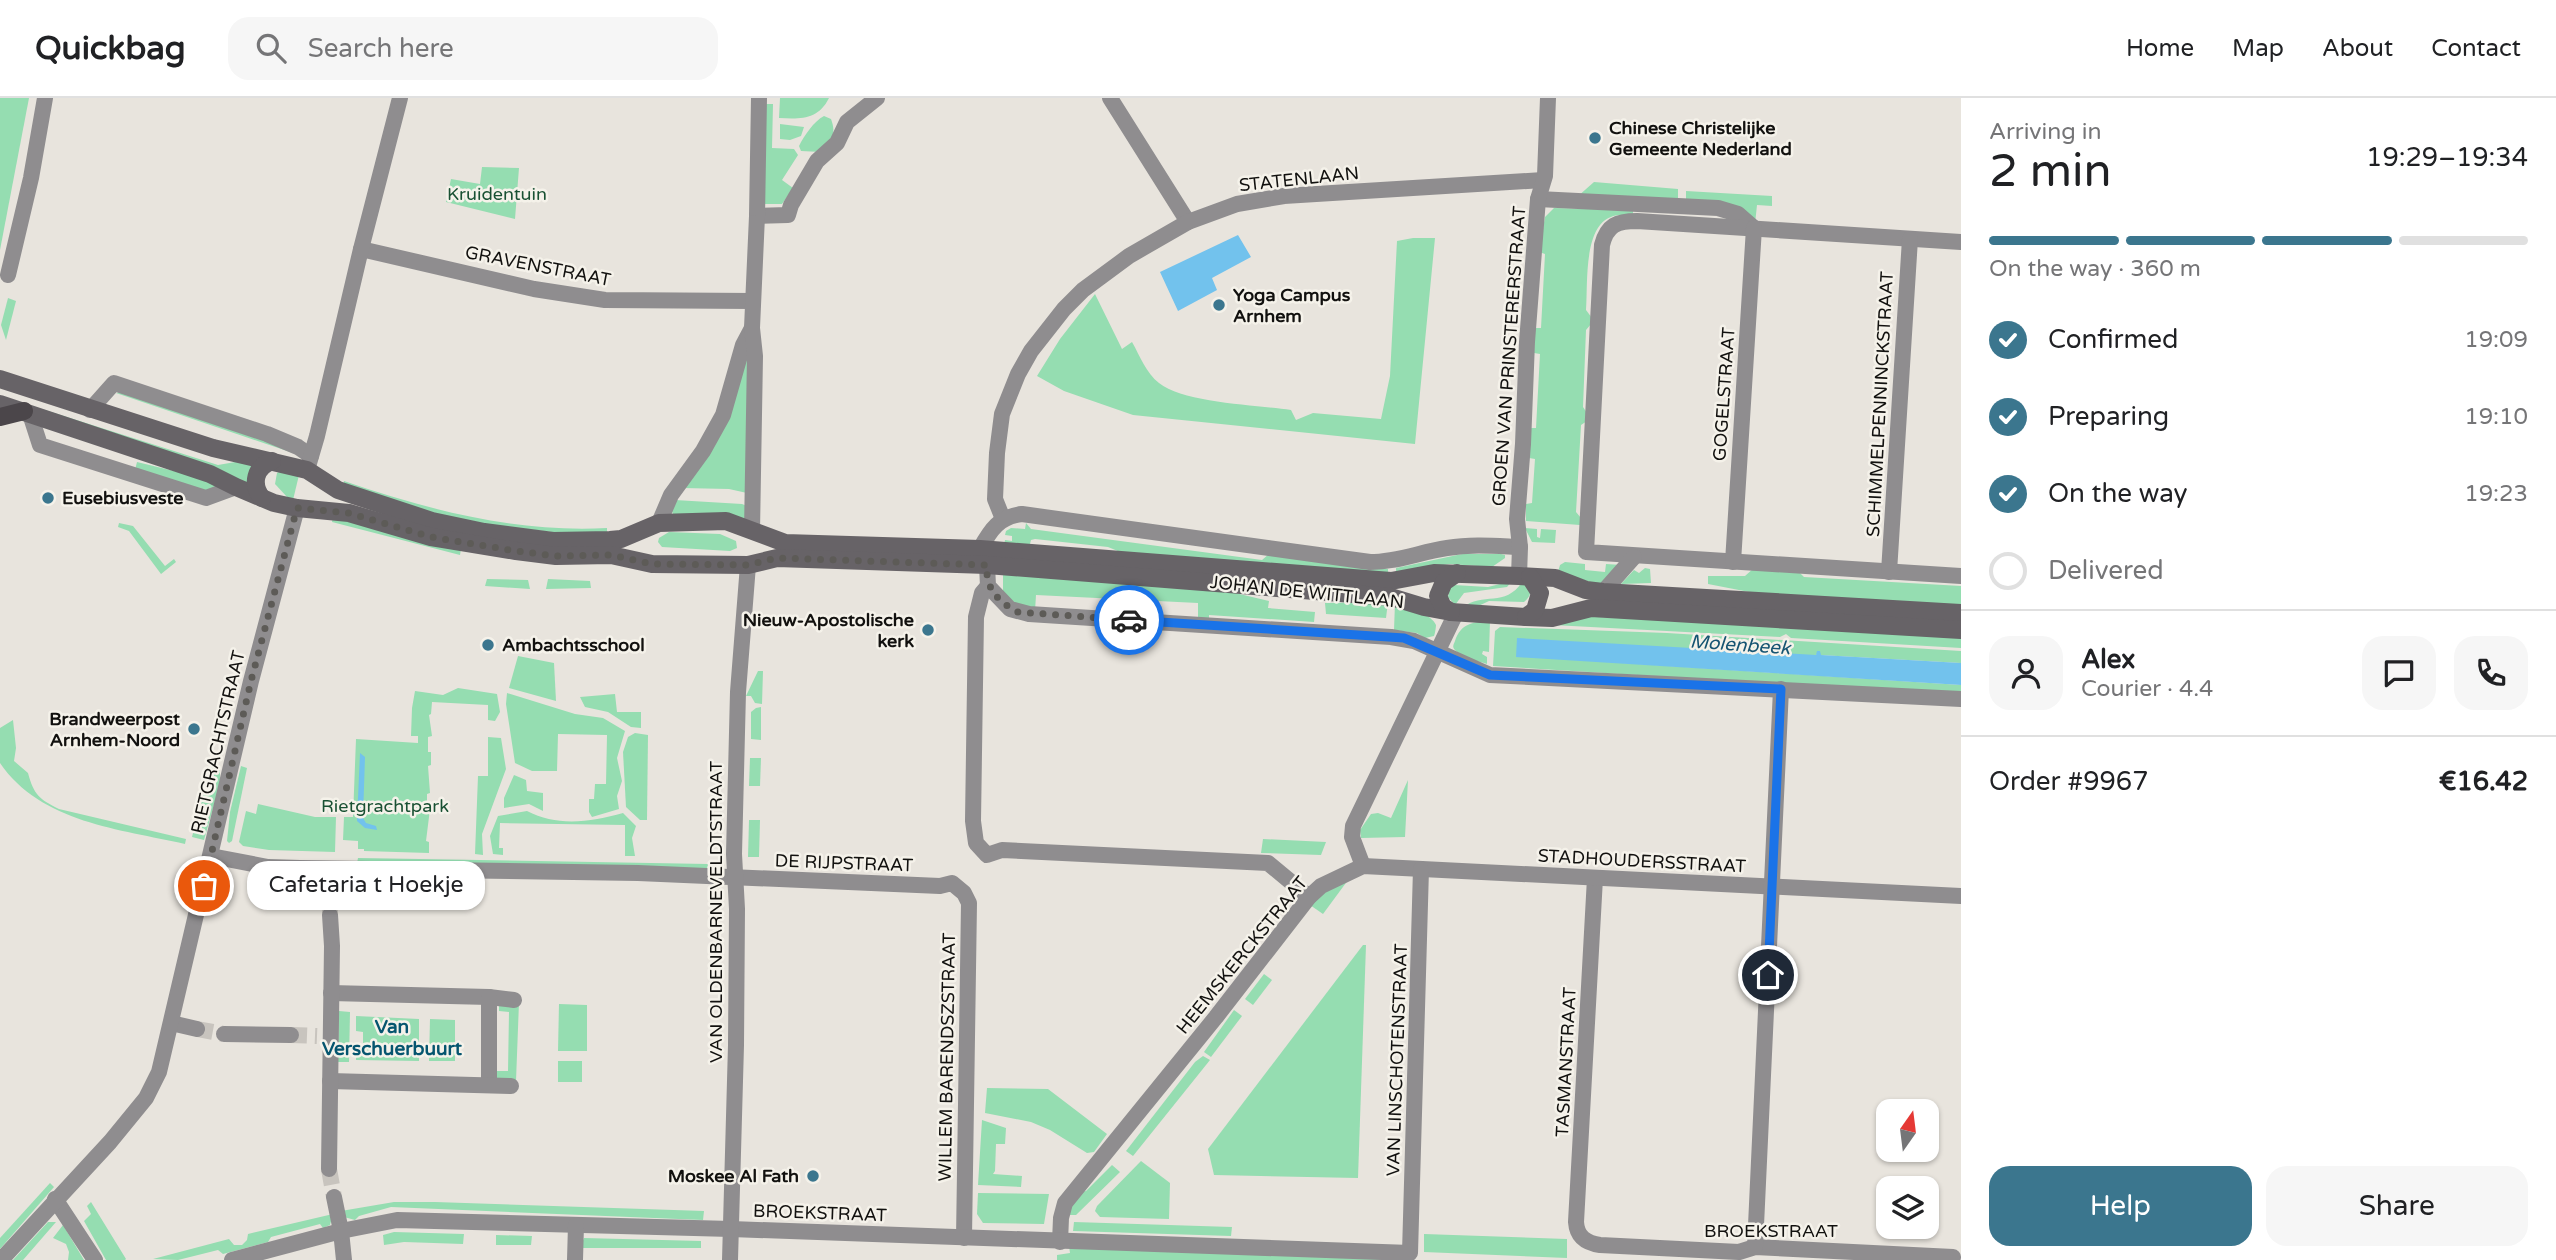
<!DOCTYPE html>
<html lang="en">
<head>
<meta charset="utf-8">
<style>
	body { margin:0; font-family:"Varela Round",sans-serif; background:#f6f6f6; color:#202124; height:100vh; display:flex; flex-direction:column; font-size:26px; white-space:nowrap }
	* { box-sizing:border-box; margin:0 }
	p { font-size:23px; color:#757577 }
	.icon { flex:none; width:38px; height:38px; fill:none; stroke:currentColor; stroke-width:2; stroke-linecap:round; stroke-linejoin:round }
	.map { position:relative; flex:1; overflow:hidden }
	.panel { display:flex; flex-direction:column; background:#fff; width:595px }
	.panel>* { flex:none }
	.needle { width:46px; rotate:14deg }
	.buttons { position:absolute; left:1876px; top:1001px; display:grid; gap:14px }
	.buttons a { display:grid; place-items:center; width:63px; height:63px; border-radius:14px; background:#fff; box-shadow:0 2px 5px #0004; font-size:35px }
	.pin { position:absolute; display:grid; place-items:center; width:60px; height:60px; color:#fff; margin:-30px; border:4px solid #fff; border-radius:50%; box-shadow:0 2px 7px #0007 }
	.courier { position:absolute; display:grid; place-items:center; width:70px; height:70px; margin:-35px; border:5px solid #1a73e8; border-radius:50%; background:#fff; color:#222; box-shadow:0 2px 9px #0007 }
	.bubble { position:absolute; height:49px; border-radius:21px; background:#fff; box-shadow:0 2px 5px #0004; font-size:23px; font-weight:600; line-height:49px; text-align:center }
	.head em { font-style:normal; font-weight:600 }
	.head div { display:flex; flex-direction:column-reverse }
	.head { display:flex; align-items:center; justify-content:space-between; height:119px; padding:0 28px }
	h1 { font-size:46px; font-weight:600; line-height:52px }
	.bar { display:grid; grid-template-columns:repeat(4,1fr); gap:10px 7px; align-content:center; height:84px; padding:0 28px }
	.bar i { height:9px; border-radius:5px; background:#e0e0e0 }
	.bar .on { background:#3b768e }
	.bar p { grid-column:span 4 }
	.line { display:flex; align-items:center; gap:18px; padding:0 28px; border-top:2px solid #e0e0e0 }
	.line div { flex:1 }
	.round { display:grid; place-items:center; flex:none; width:74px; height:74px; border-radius:21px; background:#f6f6f6 }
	ol { padding:0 28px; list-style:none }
	li { display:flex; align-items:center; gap:21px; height:77px }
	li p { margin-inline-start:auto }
	li .icon { padding:7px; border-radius:50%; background:#3b768e; color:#fff; stroke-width:4 }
	li:last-child { color:#757577 }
	li i { width:38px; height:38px; border:4px solid #e0e0e0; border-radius:50% }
	.cta { display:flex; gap:14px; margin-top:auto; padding:14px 28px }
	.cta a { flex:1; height:80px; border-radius:21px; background:#3b768e; color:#fff; font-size:28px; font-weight:600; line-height:80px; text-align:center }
	.cta a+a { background:#f6f6f6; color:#202124 }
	header { display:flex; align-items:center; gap:42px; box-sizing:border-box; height:98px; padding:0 35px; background:#fff; border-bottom:2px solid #e0e0e0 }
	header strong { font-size:33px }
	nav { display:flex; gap:38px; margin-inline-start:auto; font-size:24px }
	.search { width:490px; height:63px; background:#f6f6f6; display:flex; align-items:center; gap:18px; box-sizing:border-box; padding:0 24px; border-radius:21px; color:#757577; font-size:26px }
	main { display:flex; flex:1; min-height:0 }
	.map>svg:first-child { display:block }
</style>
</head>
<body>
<header>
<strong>Quickbag</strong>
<div class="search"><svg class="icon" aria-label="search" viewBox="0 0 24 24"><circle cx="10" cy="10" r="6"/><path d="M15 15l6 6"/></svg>Search here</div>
<nav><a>Home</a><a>Map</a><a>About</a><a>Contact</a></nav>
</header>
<main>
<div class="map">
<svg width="1961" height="1162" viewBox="0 0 1961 1162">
	<rect width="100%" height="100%" fill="#e8e4dd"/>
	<g fill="#95ddb1">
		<path d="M0 0H29L0 152Z"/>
		<path d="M780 0H829C818 22 801 21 779 20Z"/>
		<path d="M766 6H773L772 50 794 51 798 57 782 82 793 90 782 106H764Z"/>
		<path d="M824 18 831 21C837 37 831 42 821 54L801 53 799 48C804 38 814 23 824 18Z"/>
		<path d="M780 26 804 29 801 38 790 42 780 41Z"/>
		<path d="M482 69 519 70 515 121 446 104 451 81 480 86Z"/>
		<path d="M1594 84 1678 91V103L1577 99Z"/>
		<path d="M1686 93 1772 98V108L1757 107 1755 126 1686 104Z"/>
		<path d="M1554 110 1633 112V118C1626 118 1618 116 1611 119 1583 129 1588 187 1586 212L1592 220 1591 226 1586 232 1583 309 1587 315V323L1581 327 1576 414 1581 420 1580 427 1526 423V406L1532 405 1535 361 1529 360 1530 330H1536L1540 256 1534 255 1535 230H1541L1545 156 1539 154 1545 119Z"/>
		<path d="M1413 140H1435L1415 346 1133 317 1064 293 1037 278 1060 241 1095 196 1122 251 1132 244C1140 258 1146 275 1159 285 1184 305 1257 307 1291 312L1296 322 1313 315 1381 321 1390 278 1397 143Z"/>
		<path d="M8 200 16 203 6 242 1 227Z"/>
		<path d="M749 250 747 395 729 391 682 390Z"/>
		<path d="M122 294 292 350 293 355 116 295Z"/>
		<path d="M1 298 218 367 241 363 254 364 250 389Z"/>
		<path d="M137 364 207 381 219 387 204 394 135 372Z"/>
		<path d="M283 372 299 377 293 402 288 400 275 386 277 375Z"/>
		<path d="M344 383C428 412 517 435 607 430V435L568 436 462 423 343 388Z"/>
		<path d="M675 402 742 406 747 408 746 423 673 416 671 411Z"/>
		<path d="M333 418 461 451 460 457 332 424Z"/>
		<path d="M119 425 133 428 165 468 174 461 176 464 161 476 129 433 118 429Z"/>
		<path d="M1026 425 1031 431 1262 462 1269 456 1388 471V477L1130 458 1108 449 1035 441 1031 442 1029 450 1004 447 1005 442 1012 443V438L1005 437 1006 433 1011 430 1025 431Z"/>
		<path d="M1525 430 1537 431V439L1540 440 1541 431 1556 432 1555 445 1532 444Z"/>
		<path d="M669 434 720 436 736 443 737 450 730 453 662 449 658 444 659 440Z"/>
		<path d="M1462 456H1501L1505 457V460L1492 469 1450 466 1396 474V470Z"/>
		<path d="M1565 464 1585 466V472L1605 474 1606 466 1622 467 1604 484 1597 486 1558 474 1560 467Z"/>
		<path d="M1645 470 1650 471 1651 485 1621 486 1634 472 1639 475Z"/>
		<path d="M1754 470 1798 473 1804 479 1961 488V509L1775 499 1708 486V478H1745Z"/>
		<path d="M1003 475 1214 490 1269 503 1268 510 1315 514 1314 524 1209 517V522L1198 521V505L1036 497 1035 513 1016 506 1003 495Z"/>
		<path d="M487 481 528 482 530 491 485 488Z"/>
		<path d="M548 481 590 483 591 490 546 491Z"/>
		<path d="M1512 483 1507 489 1464 495 1455 507 1448 499 1450 489 1454 487 1488 489Z"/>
		<path d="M1522 484C1532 489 1533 497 1524 504L1489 503 1472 511 1462 510C1483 493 1505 510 1522 484Z"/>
		<path d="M1388 504 1386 520 1326 516 1325 505Z"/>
		<path d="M1395 505C1405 508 1432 516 1436 527 1436 529 1435 536 1434 538L1425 540 1417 535 1394 532Z"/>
		<path d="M1576 518 1961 535V550L1791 540 1786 536 1780 539 1553 527Z"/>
		<path d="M1490 523 1489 554 1483 553 1482 556 1487 559V566C1478 563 1462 560 1456 553 1452 549 1453 548 1455 543 1461 525 1473 524 1490 523Z"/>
		<path d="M1500 529 1667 535 1961 553V565L1820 557 1819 553 1816 557 1516 558 1961 587V597L1493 568 1495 533Z"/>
		<path d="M518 558 554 565 556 603 509 590Z"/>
		<path d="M758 573H763L762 606 755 605 751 598H746Z"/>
		<path d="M458 590 497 596 500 614 495 623 488 622V607L432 604 431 616 429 617 432 638 428 639V654H431V667L428 668 430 695 427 696V710L430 711 426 743 429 744V755L364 753V751H358V743L343 742 344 719H353L356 641 418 645V638H411L412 610 415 593 443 597Z"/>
		<path d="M507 595 575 616 603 620 625 633 617 660 622 683 617 698 619 711 592 719 589 714V701H594L595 686H606L607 637 558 636 557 673H532L515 665 506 606Z"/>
		<path d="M615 596 617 614H641V630L631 629 608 614 585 609 580 599Z"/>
		<path d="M761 609V642L751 641V614L756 610Z"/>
		<path d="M13 622 16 650 14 663 28 675C34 697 39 701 59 711L186 741 185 746C120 731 41 725 0 665V630Z"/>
		<path d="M635 635 648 637 647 722H640L626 709 623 654 628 639Z"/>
		<path d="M488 639 501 640 506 671 482 736 483 757 475 756 478 678H488Z"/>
		<path d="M750 660H761L760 688H749Z"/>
		<path d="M214 668 220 672V686L204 742 192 739 209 671Z"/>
		<path d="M241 668 247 670 232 743 229 745 227 743 230 714Z"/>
		<path d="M514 677 526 682 527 693 543 695V713L529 706 504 710V700Z"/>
		<path d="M1408 682 1405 739 1361 740 1360 732 1371 716 1378 715 1391 720Z"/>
		<path d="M258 706 315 719H336L335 754 269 752 243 748 239 744 246 713 256 716Z"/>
		<path d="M527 713C557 729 591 724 623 715L636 728 632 740 635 758H625V727L500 725 499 750H503V757L493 756 490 738 498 718Z"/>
		<path d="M749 722H760L759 759H748Z"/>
		<path d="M1263 741 1326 744 1321 757 1261 755Z"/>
		<path d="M358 760 708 766 707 772 357 765Z"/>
		<path d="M1351 778 1323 816 1310 807 1317 798Z"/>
		<path d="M1363 847H1366L1358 1080 1214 1077 1208 1051Z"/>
		<path d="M1264 876 1272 882 1253 907 1245 901Z"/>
		<path d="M499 903 519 904 516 983 497 982V973H508L509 914 499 913Z"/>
		<path d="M559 906 587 907V953H558Z"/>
		<path d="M1234 912 1242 918 1211 959 1204 954Z"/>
		<path d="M339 913 350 914 349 964H338Z"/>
		<path d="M356 918 419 921V963L356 962V948L363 947V934L356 933Z"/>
		<path d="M430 921 455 922V963H429Z"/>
		<path d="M1203 958 1210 962 1133 1058 1126 1053 1195 964Z"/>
		<rect x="558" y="963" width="24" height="21"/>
		<path d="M987 990 1048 991 1107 1036 1094 1054 1087 1055 1050 1032 1031 1024 985 1015Z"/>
		<path d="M982 1022 1006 1030 1005 1046H996L995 1073 993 1076 1022 1078 1021 1089 978 1087Z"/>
		<path d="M1141 1063 1170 1085 1169 1121 1100 1119 1095 1113 1097 1108Z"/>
		<path d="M1112 1067 1120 1074 1076 1117H1064L1076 1095 1086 1093Z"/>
		<path d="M50 1085 54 1089 0 1151V1140Z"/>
		<path d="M978 1095 1049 1096 1044 1126 983 1125 977 1116Z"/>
		<path d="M91 1104 126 1161 125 1162H106L84 1123 91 1116 87 1108Z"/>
		<path d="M394 1104H435L704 1113 703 1122 391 1109 359 1118 355 1122 344 1119 341 1113Z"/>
		<path d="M333 1116 330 1127 323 1130 320 1126 271 1139 268 1144 223 1156 218 1152 178 1162 153 1161 229 1141 234 1147H242L247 1142 248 1136Z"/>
		<path d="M48 1124H56L23 1162H13Z"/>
		<path d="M1074 1124 1232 1129 1231 1138 1073 1133Z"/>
		<path d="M63 1127 84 1162H68L69 1154 66 1146 53 1140Z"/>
		<path d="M394 1134 464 1136 463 1146 404 1144 384 1147 383 1137Z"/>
		<path d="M1424 1136 1567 1141V1160L1424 1154Z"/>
		<path d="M496 1137 532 1138 531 1147H496Z"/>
		<path d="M584 1140 701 1143V1150H580Z"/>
		<path d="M1069 1148 1405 1162H1057V1157L1070 1155Z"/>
	</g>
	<g fill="#72c2ed">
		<path d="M1238 137 1251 159 1212 180 1217 192 1178 213 1160 174Z"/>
		<path d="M1517 540 1816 557 1817 553H1820L1821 557 1961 565V587L1516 559Z"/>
		<path d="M360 655 365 659 363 720 366 725 376 728 377 732 365 730 357 723Z"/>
	</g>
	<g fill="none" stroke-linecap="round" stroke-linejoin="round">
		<g stroke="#c8c4be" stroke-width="16" stroke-dasharray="16 8" stroke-linecap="butt">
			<path d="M330 817V786"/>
			<path d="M197 931 224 936"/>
			<path d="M291 937 317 938"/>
			<path d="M329 1071 334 1099"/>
		</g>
		<g stroke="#8f8d8f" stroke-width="16">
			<path d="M1110 0 1188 124"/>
			<path d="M1538 101 1718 110 1738 116 1754 130"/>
			<path d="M757 118 788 117 791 107 817 63 837 45 847 24 877 0"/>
			<path d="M1961 144 1637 123C1617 123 1607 127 1602 147L1586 454 1961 478"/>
			<path d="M361 151 534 191 605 202 753 203"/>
			<path d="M8 177 31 80 45 0"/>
			<path d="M90 312 114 285 267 336 298 349 311 358"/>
			<path d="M30 316 40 347 206 400 236 389"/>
			<path d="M307 372 317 338 361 151 400 0"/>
			<path d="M1003 421 995 401 997 355 1002 316 1018 276 1031 253 1064 211 1083 192 1129 158 1188 124 1237 106 1284 98 1543 82"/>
			<path d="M659 425 671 397 703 353 723 317 743 247 752 230"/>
			<path d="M752 433 755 258 752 230 757 118 759 0"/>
			<path d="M980 451C991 431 999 419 1022 416L1370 464C1398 464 1420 454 1447 450 1472 446 1495 448 1520 449"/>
			<path d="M1733 464 1754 130"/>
			<path d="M987 467 988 488 1010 511 1029 516 1391 539 1414 543 1490 577 1961 601"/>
			<path d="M1889 474 1910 141"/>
			<path d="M1519 478 1520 449 1517 421 1523 346 1527 244 1538 101 1545 78 1548 0"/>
			<path d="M988 488 982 495 976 519 973 723 976 745 987 757 1002 752 1268 765 1309 799"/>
			<path d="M1603 494 1634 459"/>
			<path d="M211 758 268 769 300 770 638 775 940 788 952 785 964 795 969 805 964 1140"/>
			<path d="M1363 768 1352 739 1353 728 1456 515"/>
			<path d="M1595 780 1576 1124C1577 1139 1586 1145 1600 1147L1739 1154 1755 1149 1953 1159"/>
			<path d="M331 895 489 899 514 902"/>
			<path d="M489 899V987"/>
			<path d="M171 925 197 931"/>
			<path d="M224 936 291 937"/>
			<path d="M330 983 511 988"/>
			<path d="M329 1071 332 848 330 817"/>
			<path d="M334 1099 341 1133 344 1162"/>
			<path d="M55 1101 95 1162"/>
			<path d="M1060 1144 1061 1120 1065 1105 1216 919 1309 799 1321 788 1363 768 1961 798"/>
			<path d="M1755 1149 1781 591"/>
			<path d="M1 1162 110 1044 146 1000 159 974 251 583 297 410"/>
			<path d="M232 1162 341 1133 397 1122 731 1131 1410 1155 1421 771"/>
			<path d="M575 1162 576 1127"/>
			<path d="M730 1162 736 947 737 811 734 756 738 594 748 467"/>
		</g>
		<g stroke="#676367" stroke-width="18">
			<path d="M0 281 213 350 307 372 338 392 432 423 484 434 553 443 610 442 621 441 659 425 726 423 785 445 980 451 1391 483 1434 475 1519 478 1555 480 1586 492 1603 494 1961 515"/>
			<path d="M0 306 210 376 236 389 274 405 297 410 349 415 431 439 516 453 556 458 611 457 652 466 748 467 777 460 987 467 1391 499 1424 509 1451 514 1526 519 1552 520 1591 510 1961 532"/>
			<path d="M262 400C251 386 255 369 272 363"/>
			<path d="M1451 514 1443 509 1438 498 1444 484 1457 475"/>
			<path d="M1526 519 1535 512 1540 495 1530 479"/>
		</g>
		<path stroke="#4b464a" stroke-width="18" d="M0 319 24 313"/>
	</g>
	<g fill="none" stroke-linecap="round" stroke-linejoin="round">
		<path stroke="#5d5b57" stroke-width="7" stroke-dasharray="0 12.6" d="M204 788 251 583 297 410 349 415 431 439 516 453 556 458 611 457 652 466 748 467 777 460 987 467C985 490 998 504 1018 514L1129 522"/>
		<path stroke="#1a73e8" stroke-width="9" d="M1129 522 1404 540 1490 577 1781 591 1768 877"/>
	</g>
	<g fill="#3b768e" stroke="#f5f2ea" stroke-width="2.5">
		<circle cx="1595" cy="40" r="7"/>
		<circle cx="1219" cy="207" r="7"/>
		<circle cx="48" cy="400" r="7"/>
		<circle cx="928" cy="532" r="7"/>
		<circle cx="488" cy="547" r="7"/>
		<circle cx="194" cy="631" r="7"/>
		<circle cx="813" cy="1078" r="7"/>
	</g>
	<g text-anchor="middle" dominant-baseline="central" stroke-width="5" stroke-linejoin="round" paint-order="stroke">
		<g font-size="18" font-weight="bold" fill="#12110f" stroke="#f5f2ea" text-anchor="start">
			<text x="1609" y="30">Chinese Christelijke<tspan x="1609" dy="21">Gemeente Nederland</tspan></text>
			<text x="1233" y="197">Yoga Campus<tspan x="1233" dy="21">Arnhem</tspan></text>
			<text x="62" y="400">Eusebiusveste</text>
			<text x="914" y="522" text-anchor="end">Nieuw-Apostolische<tspan x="914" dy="21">kerk</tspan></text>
			<text x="502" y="547">Ambachtsschool</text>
			<text x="180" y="621" text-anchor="end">Brandweerpost<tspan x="180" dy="21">Arnhem-Noord</tspan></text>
			<text x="799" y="1078" text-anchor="end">Moskee Al Fath</text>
		</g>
		<g font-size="18" fill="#12110f" stroke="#f5f2ea">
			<text transform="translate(1299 81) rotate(-6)">STATENLAAN</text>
			<text transform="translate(538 168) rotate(11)">GRAVENSTRAAT</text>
			<text transform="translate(1509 258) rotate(-86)">GROEN VAN PRINSTERERSTRAAT</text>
			<text transform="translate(1724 296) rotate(-86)">GOGELSTRAAT</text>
			<text transform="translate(1880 306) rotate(-87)">SCHIMMELPENNINCKSTRAAT</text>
			<text transform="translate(1307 494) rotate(6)">JOHAN DE WITTLAAN</text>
			<text transform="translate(218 644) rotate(-77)">RIETGRACHTSTRAAT</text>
			<text transform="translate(1642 763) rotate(3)">STADHOUDERSSTRAAT</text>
			<text transform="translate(844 765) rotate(2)">DE RIJPSTRAAT</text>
			<text transform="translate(716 814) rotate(-90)">VAN OLDENBARNEVELDTSTRAAT</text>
			<text transform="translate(1242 857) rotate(-51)">HEEMSKERCKSTRAAT</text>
			<text transform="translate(947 959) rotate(-89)">WILLEM BARENDSZSTRAAT</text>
			<text transform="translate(1397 962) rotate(-88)">VAN LINSCHOTENSTRAAT</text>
			<text transform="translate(1566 964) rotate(-87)">TASMANSTRAAT</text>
			<text transform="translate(820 1115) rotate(2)">BROEKSTRAAT</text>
			<text x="1771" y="1133">BROEKSTRAAT</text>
		</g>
		<g font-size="18" fill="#195133" stroke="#f5f2ea">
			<text x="497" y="96">Kruidentuin</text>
			<text x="385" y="708">Rietgrachtpark</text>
		</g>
		<g font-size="19" font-style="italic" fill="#165472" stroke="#f5f2ea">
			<text transform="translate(1740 547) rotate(4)">Molenbeek</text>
		</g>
		<g font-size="19" font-weight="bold" fill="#05556f" stroke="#f5f2ea">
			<text x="392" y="929">Van<tspan x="392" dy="22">Verschuerbuurt</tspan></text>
		</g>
	</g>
</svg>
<div class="buttons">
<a><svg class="needle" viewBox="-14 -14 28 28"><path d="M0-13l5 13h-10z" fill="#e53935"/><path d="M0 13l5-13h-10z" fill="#757577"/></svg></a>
<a><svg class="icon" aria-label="layers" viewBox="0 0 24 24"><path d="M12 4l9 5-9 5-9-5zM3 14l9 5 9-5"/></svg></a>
</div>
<div class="pin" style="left:204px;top:788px;background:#ea580c"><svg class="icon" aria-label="bag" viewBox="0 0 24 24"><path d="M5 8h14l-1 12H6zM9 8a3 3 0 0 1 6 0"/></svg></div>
<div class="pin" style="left:1768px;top:877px;background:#1f2937"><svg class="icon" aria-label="home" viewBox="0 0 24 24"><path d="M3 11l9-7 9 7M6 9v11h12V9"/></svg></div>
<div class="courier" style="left:1129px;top:522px"><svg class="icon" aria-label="car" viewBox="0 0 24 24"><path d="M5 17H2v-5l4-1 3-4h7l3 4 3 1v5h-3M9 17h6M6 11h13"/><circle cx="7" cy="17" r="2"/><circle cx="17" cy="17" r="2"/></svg></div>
<div class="bubble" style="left:247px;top:763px;width:238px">Cafetaria t Hoekje</div>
</div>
<section class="panel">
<div class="head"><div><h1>2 min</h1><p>Arriving in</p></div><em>19:29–19:34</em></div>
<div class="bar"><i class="on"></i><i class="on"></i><i class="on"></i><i></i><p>On the way · 360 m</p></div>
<ol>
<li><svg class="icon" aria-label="check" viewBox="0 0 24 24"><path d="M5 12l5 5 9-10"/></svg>Confirmed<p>19:09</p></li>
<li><svg class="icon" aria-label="check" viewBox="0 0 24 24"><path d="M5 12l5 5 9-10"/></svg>Preparing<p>19:10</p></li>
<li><svg class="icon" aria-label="check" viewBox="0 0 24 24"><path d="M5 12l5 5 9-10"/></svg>On the way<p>19:23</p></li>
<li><i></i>Delivered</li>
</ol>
<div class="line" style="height:126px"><a class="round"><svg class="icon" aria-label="person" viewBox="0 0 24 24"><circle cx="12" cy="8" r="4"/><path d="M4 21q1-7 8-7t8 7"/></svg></a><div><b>Alex</b><p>Courier · 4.4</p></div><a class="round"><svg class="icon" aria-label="chat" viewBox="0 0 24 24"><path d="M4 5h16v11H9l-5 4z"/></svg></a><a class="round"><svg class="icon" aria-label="phone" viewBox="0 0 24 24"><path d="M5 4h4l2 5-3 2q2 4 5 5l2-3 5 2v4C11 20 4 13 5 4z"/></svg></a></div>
<div class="line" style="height:91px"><div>Order #9967</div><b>€16.42</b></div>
<div class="cta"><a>Help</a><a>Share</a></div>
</section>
</main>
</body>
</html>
